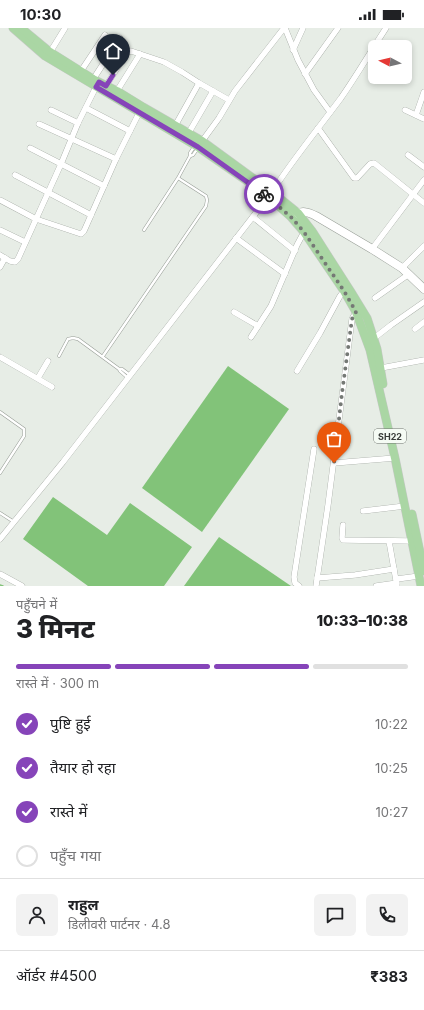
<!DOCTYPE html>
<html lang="hi">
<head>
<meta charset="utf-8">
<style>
	body { margin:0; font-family:Inter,"Noto Sans Devanagari",sans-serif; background:#f2f2f2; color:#202124; height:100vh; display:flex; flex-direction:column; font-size:15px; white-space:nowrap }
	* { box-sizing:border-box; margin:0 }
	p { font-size:13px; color:#757577 }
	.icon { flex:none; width:22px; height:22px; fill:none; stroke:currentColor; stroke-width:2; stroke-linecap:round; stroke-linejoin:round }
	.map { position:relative; height:558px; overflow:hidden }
	.side { display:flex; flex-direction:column; background:#fff; flex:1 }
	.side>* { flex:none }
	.needle { width:26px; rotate:277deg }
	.fabs { position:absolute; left:368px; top:12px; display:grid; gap:8px }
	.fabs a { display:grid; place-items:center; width:44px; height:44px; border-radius:6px; background:#fff; box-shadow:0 2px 6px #0003; font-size:20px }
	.pin { position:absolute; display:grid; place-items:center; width:34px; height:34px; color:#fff; margin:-41px -17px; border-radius:50% 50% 50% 0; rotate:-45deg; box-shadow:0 0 4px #0007 }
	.pin .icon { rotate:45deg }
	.courier { position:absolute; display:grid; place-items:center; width:40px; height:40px; margin:-20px; border:3px solid #8644b9; border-radius:50%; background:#fff; color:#222; box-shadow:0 1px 5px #0007 }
	.head em { font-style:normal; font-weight:800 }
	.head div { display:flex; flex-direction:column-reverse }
	.head { display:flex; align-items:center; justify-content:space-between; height:68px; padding:0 16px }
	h1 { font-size:26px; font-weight:800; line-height:30px }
	.bar { display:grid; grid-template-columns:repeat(4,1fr); gap:6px 4px; align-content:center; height:48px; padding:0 16px }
	.bar i { height:5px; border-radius:3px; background:#e0e0e0 }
	.bar .active { background:#8644b9 }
	.bar p { grid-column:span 4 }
	.line { display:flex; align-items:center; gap:10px; padding:0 16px; border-top:1px solid #e0e0e0 }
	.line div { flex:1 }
	.round { display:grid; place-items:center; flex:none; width:42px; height:42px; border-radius:6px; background:#f2f2f2 }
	ol { padding:0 16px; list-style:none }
	li { display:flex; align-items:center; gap:12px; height:44px }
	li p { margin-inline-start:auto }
	li .icon { padding:4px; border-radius:50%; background:#8644b9; color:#fff; stroke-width:4 }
	li:last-child { color:#757577 }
	li i { width:22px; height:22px; border:2px solid #e0e0e0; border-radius:50% }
	.status { display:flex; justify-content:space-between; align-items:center; height:28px; padding:0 20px; background:#fff; direction:ltr }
	.status svg { height:11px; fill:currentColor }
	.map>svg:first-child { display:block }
</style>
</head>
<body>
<div class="status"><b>10:30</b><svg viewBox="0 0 49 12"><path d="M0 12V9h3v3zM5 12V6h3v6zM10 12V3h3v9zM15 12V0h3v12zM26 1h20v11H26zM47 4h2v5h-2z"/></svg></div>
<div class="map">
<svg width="424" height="558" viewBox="0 0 424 558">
	<rect width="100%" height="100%" fill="#e7ede6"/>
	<g fill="#82c379">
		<path d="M228 338 289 381 202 504 142 460Z"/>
		<path d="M53 469 107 507 130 475 192 519 164 558H88L23 511Z"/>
		<path d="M219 509 291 558H184Z"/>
	</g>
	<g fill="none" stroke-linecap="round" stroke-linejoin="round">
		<path stroke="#82c379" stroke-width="1.5" d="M0 557 3 558"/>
		<g stroke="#989e97" stroke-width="3.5">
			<g id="lane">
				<path d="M190 128 193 127 198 120"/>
				<path d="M144 202 178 150 190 128V125L194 119"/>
				<path d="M59 328 68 311 73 310 78 311 119 341 120 343 128 350"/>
				<path d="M103 328 206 178 207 172 206 168 178 150"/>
				<path d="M119 341H122L130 347"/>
				<path d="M0 384 24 401V408L0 445"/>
				<path d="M0 485 14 494"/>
			</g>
		</g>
		<g stroke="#989e97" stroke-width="6">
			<g id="street">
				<path d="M285 0 298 32 314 62 330 84"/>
				<path d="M293 22 303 0"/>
				<path d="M49 26 65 0"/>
				<path d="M81 43 105 7"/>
				<path d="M305 46 338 0"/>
				<path d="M92 53 120 10"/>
				<path d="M106 58 127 24 131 23 164 34 182 44 199 55 229 72"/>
				<path d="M117 63 140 26"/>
				<path d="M86 80 130 103"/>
				<path d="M51 82 78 95"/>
				<path d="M405 82 424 91"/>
				<path d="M416 87 424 64"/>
				<path d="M39 96 116 131"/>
				<path d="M175 98 199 55"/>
				<path d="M318 100 354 150H357L370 136 374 135 424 175"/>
				<path d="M188 106 213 63"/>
				<path d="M200 116 219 90 235 63 284 0"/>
				<path d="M30 120 104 158"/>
				<path d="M408 127 424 139"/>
				<path d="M15 147 91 187"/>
				<path d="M0 172 36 191 81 206 84 203 116 131 141 81"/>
				<path d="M253 189 295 223"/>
				<path d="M0 202 25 214"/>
				<path d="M236 210 285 246"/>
				<path d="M372 221 424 152"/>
				<path d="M0 227 10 233 15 234 18 231 61 136 78 95 97 57"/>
				<path d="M0 239 5 230"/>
				<path d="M402 240 424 218"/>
				<path d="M375 270 409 246"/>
				<path d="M234 284 258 298"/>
				<path d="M415 301 424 294"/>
				<path d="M251 309 271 278 297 217 304 204"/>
				<path d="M373 311 391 297 424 274"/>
				<path d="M0 329 52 359"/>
				<path d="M381 340 424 332"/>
				<path d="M297 343 320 305 340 268 346 261"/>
				<path d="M38 350 48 333"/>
				<path d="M334 435 395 430"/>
				<path d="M363 483 405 478"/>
				<path d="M343 497 342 510 343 512 411 513"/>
				<path d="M0 511 63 434 272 164C293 131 318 101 341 70 357 47 371 23 386 0"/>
				<path d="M389 513 397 558"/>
				<path d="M0 546 22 558"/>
				<path d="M317 550 355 547 394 541"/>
				<path d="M397 551 419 548"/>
				<path d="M299 558 295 555 294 549 314 421"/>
				<path d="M316 558 328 477 352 291 356 284"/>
				<path d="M376 558 397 555"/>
			</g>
		</g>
		<g stroke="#989e97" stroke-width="9">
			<path id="secondary" d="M293 187C302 182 308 184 316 188L372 221 402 240 424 261"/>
		</g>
		<g stroke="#c7c8c7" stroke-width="9">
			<g id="primary">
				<path d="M13 0 45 28 198 119 263 164 291 189 304 204 344 263 356 284 370 322 395 430 421 558"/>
				<path d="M21 0 50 24 93 51 117 63 143 79 202 113 272 164 298 185 312 203 351 264 367 290 377 321 383 356"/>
				<path d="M412 486 424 543"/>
			</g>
		</g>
		<use href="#lane" stroke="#fff" stroke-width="2.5"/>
		<use href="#street" stroke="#fff" stroke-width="5.5"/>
		<use href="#secondary" stroke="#fff" stroke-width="8"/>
		<use href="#primary" stroke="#aad6a4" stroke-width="8"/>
	</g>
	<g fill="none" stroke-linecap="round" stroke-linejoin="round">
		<path stroke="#757975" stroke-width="4" stroke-dasharray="0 7.2" d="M264 166 291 189 304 204 344 263 356 284 352 291 342 365 334 435"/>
		<path stroke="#8644b9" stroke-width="5" d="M113 47 106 58 99 54 96 59 198 119 264 166"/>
	</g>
	<g text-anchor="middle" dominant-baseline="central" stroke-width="3" stroke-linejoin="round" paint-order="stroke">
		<rect fill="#f5fbf4" stroke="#717570" stroke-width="1" x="374" y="401" width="32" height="14" rx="3"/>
		<g font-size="9" font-weight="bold" fill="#383b38">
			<text x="390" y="408">SH22</text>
		</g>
	</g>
</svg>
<div class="fabs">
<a><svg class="needle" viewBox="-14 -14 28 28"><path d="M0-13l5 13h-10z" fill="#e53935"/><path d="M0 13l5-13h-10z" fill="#757577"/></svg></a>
</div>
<div class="pin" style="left:334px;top:435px;background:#ea580c"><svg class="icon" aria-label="bag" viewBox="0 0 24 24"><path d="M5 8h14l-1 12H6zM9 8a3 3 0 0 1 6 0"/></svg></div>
<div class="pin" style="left:113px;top:47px;background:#1f2937"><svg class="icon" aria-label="home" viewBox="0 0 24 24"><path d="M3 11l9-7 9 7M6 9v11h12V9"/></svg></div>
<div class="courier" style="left:264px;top:166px"><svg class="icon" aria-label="bike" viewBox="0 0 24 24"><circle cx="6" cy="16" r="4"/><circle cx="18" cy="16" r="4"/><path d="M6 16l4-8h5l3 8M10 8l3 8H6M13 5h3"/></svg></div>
</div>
<section class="side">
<div class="head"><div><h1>3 मिनट</h1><p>पहुँचने में</p></div><em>10:33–10:38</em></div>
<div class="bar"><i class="active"></i><i class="active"></i><i class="active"></i><i></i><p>रास्ते में · 300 m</p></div>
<ol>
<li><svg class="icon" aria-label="check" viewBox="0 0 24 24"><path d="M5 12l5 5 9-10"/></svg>पुष्टि हुई<p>10:22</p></li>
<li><svg class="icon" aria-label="check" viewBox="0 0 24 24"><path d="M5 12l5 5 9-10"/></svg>तैयार हो रहा<p>10:25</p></li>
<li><svg class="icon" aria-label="check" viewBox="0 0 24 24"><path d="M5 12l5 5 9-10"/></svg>रास्ते में<p>10:27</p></li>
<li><i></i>पहुँच गया</li>
</ol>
<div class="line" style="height:72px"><a class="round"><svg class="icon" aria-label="person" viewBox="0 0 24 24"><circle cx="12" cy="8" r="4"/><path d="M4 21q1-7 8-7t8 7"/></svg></a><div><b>राहुल</b><p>डिलीवरी पार्टनर · 4.8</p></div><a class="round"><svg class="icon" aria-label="chat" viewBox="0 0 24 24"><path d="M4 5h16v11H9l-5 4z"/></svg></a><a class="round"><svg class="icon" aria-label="phone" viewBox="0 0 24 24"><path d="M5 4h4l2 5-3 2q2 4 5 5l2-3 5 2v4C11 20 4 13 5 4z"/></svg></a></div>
<div class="line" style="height:52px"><div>ऑर्डर #4500</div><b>₹383</b></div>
</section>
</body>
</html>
